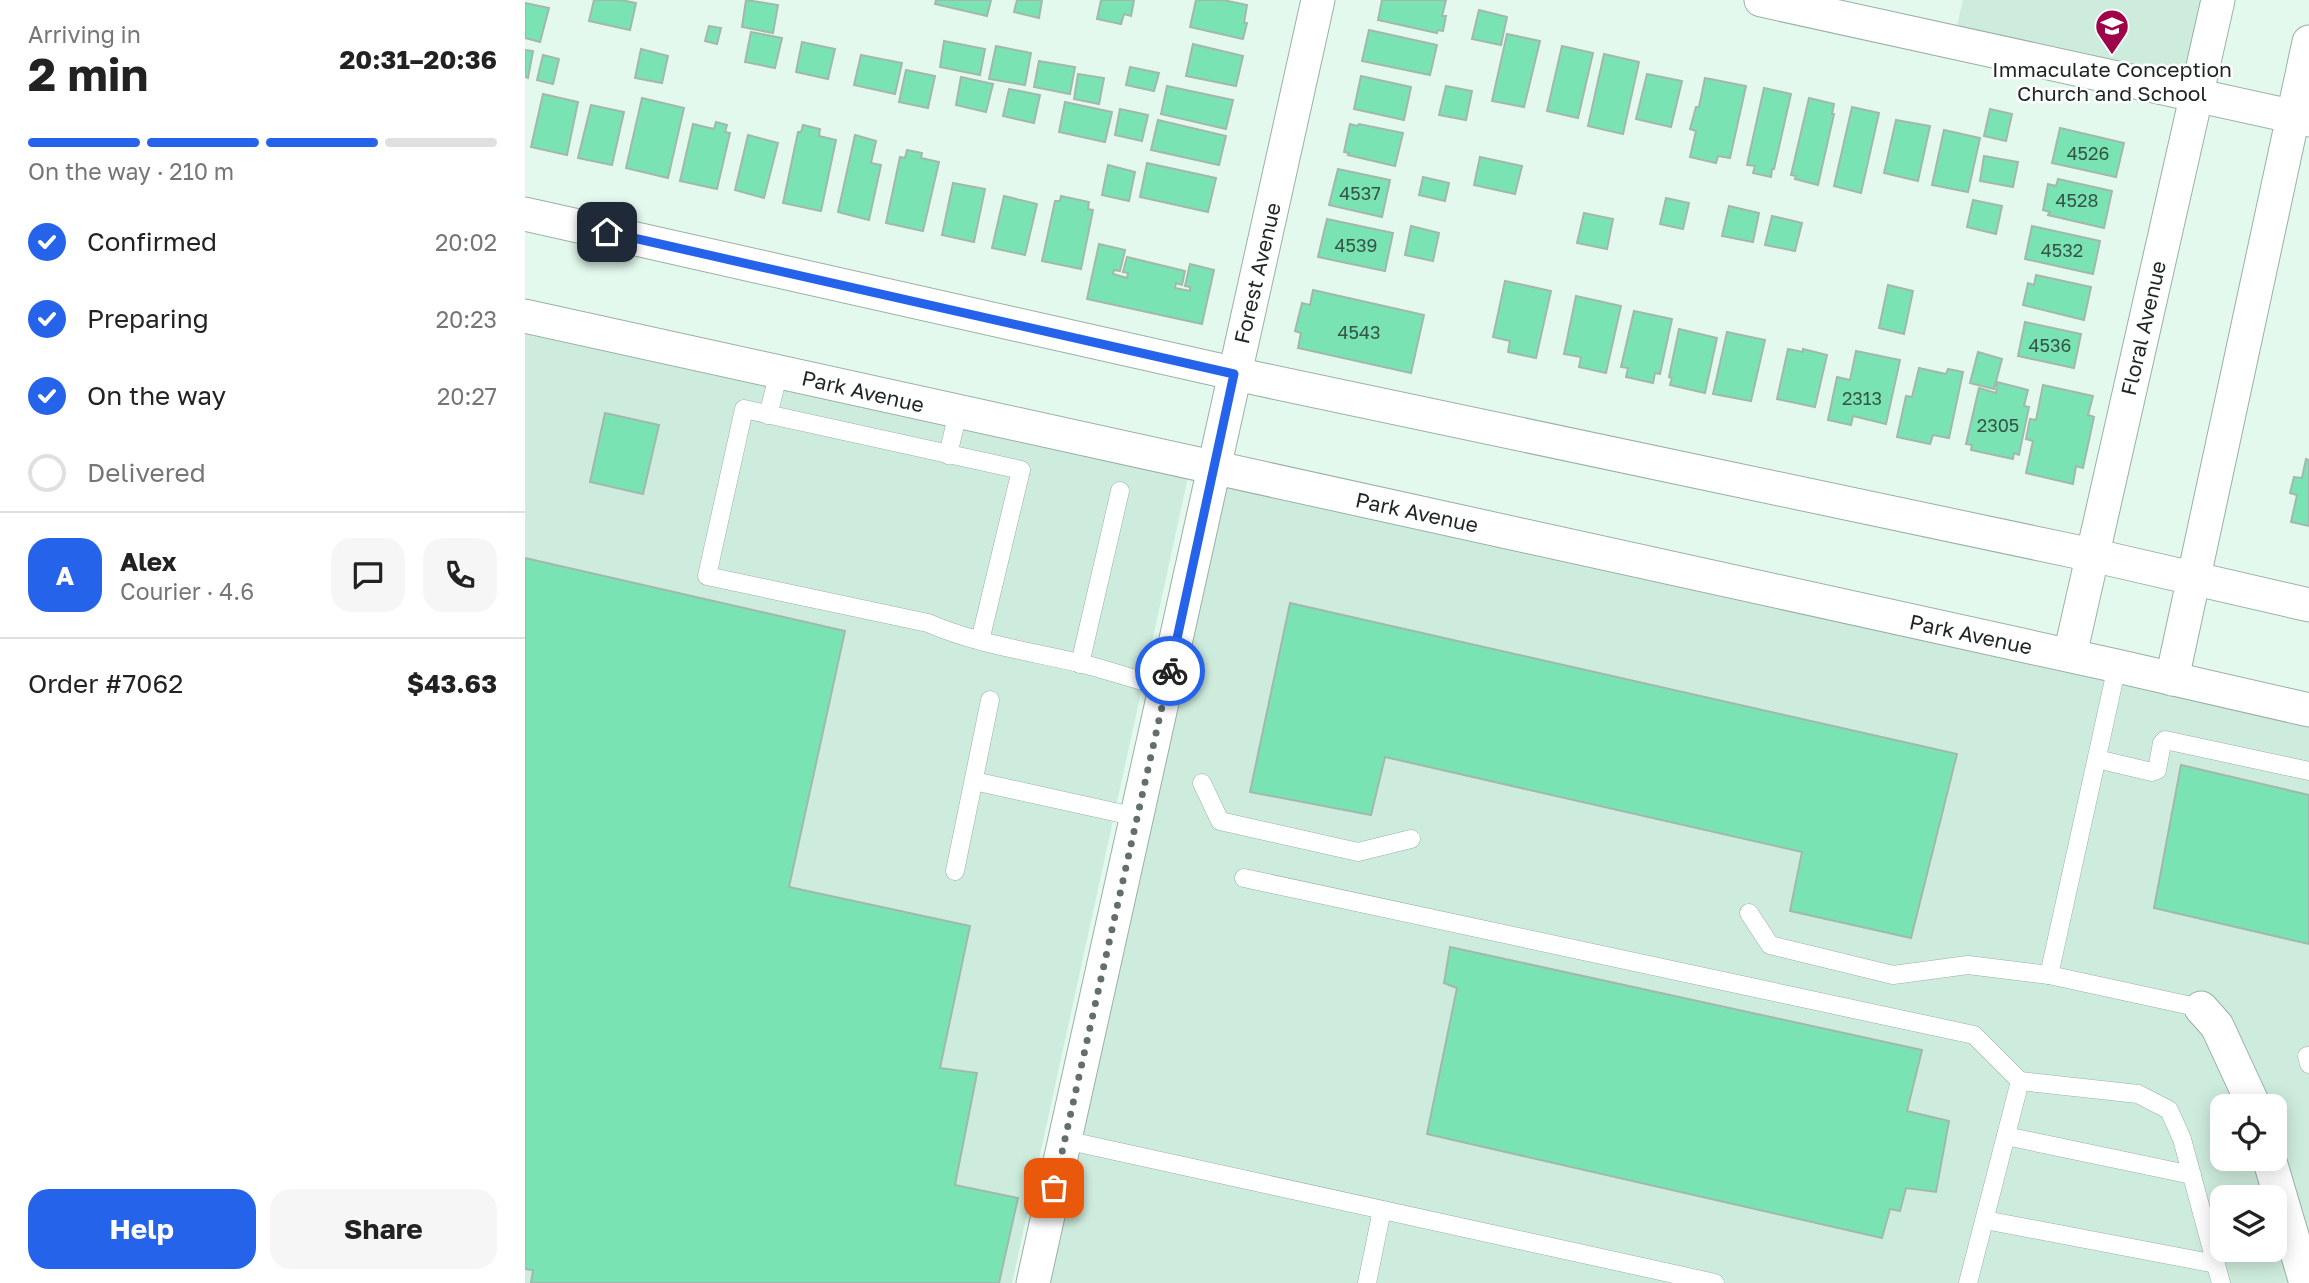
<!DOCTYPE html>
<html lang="en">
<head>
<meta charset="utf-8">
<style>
	body { margin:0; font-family:"Golos Text",sans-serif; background:#f6f6f6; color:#222; height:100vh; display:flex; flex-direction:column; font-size:26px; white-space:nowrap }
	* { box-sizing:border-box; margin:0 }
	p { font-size:23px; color:#767676 }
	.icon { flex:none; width:38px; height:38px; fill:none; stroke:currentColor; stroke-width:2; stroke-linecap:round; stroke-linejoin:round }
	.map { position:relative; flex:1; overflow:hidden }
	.sheet { display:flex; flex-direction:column; background:#fff; width:525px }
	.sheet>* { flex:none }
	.controls { position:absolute; left:1685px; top:1094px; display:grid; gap:14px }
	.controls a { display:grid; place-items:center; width:77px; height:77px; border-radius:14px; background:#fff; box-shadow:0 4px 18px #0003; font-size:35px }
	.pin { position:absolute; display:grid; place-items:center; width:60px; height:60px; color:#fff; margin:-30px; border-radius:14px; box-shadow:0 4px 10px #0006 }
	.courier { position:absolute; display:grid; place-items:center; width:70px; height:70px; margin:-35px; border:5px solid #2563eb; border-radius:50%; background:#fff; color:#222; box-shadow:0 2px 9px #0007 }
	.overview em { font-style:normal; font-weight:700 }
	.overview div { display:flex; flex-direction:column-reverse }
	.overview { display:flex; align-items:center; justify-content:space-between; height:119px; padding:0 28px }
	h1 { font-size:46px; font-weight:700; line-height:52px }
	.bar { display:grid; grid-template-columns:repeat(4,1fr); gap:10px 7px; align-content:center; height:84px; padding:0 28px }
	.bar i { height:9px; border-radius:5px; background:#e0e0e0 }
	.bar .on { background:#2563eb }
	.bar p { grid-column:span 4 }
	.line { display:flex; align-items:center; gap:18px; padding:0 28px; border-top:2px solid #e0e0e0 }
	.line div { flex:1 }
	.round { display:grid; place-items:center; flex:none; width:74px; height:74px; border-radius:21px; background:#f6f6f6 }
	ol { padding:0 28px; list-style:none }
	li { display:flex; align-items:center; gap:21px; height:77px }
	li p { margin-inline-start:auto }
	li .icon { padding:7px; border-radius:50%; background:#2563eb; color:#fff; stroke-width:4 }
	li:last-child { color:#767676 }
	li i { width:38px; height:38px; border:4px solid #e0e0e0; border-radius:50% }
	.action { display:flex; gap:14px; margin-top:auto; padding:14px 28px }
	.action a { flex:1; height:80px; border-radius:21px; background:#2563eb; color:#fff; font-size:28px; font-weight:700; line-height:80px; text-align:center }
	.action a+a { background:#f6f6f6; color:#222 }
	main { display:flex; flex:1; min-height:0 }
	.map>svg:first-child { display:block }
</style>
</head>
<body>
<main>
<section class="sheet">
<div class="overview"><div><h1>2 min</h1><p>Arriving in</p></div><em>20:31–20:36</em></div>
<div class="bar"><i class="on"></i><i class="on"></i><i class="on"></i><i></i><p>On the way · 210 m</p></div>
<ol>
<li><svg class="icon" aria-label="check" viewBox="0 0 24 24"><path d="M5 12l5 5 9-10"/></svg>Confirmed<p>20:02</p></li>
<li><svg class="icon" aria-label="check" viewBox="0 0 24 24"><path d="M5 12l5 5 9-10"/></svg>Preparing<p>20:23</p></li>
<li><svg class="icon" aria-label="check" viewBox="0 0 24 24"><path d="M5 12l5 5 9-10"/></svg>On the way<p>20:27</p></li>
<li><i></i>Delivered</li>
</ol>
<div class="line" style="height:126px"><b class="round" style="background:#2563eb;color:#fff">A</b><div><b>Alex</b><p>Courier · 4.6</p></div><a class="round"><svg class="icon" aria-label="chat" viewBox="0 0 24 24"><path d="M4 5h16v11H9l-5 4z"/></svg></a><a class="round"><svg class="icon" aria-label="phone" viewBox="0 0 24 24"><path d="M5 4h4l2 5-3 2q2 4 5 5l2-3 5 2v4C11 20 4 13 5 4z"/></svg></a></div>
<div class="line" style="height:91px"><div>Order #7062</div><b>$43.63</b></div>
<div class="action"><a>Help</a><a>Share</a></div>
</section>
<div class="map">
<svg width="1784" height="1283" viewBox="0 0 1784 1283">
	<rect width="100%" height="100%" fill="#e3f9ed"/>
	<g fill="#ceecdd" fill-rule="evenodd">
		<path d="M1438 0H1693L1673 95 1428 42Z"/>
		<path d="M0 316 665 468 487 1283H0Z"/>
		<path d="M688 468 1784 710V1283H508ZM1698 1106H1750V1158H1698ZM1698 1197H1750V1250H1698Z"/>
	</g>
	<g fill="#7ae3b3" stroke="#a3b8ad" stroke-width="2">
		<path d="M69 0H96L111 3 105 30 64 21Z"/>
		<path d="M221 0 253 5 248 33 217 27Z"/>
		<path d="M411 0H466L462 16 410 4Z"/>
		<path d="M492 0H517L514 18 489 12Z"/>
		<path d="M576 0H609L606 16 599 14 596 24 572 19Z"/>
		<path d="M671 0H698L722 5 719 23H722L718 39 665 27Z"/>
		<path d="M857 0H921L917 16H921L918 31 913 30 912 33 853 20Z"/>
		<path d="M0 3 24 8 15 42 0 38Z"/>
		<path d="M954 10 982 17 976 45 947 39Z"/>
		<path d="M184 26 196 28 192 44 180 41Z"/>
		<path d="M844 30 912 45 905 75 837 61Z"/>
		<path d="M226 32 257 38 250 68 220 62Z"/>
		<path d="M982 34 1015 41 999 107 967 101Z"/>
		<path d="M419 41 460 49 455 75 415 67Z"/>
		<path d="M277 42 310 49 303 79 271 72Z"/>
		<path d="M668 44 718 56 711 86 661 76Z"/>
		<path d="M471 46 506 53 500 85 464 79Z"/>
		<path d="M1037 46 1068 53 1053 118 1022 111Z"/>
		<path d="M116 49 143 56 137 83 110 78Z"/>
		<path d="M0 50 8 51 3 78 0 77Z"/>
		<path d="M1079 54 1114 62 1098 134 1063 126Z"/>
		<path d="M18 55 34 59 28 84 12 80Z"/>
		<path d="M336 55 377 63 370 94 329 85Z"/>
		<path d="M514 61 550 67 545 94 509 87Z"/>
		<path d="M605 67 634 73 629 91 601 85Z"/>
		<path d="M381 70 410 76 403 108 374 102Z"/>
		<path d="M553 74 579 78 574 104 549 99Z"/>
		<path d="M1122 74 1157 81 1146 127 1111 119Z"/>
		<path d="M836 76 886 87 879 120 829 109Z"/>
		<path d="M436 77 468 84 461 112 431 105Z"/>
		<path d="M1180 78 1221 86 1205 158 1193 156 1191 163 1165 157 1171 131 1165 129 1171 107H1174Z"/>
		<path d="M642 86 708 100 701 129 636 114Z"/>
		<path d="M921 86 947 91 941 120 914 115Z"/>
		<path d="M1239 88 1266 94 1249 169H1247L1246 177 1228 173 1230 166 1222 165Z"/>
		<path d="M484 89 515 95 509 123 478 116Z"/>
		<path d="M18 94 53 102 42 155 6 147Z"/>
		<path d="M117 98 159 108 143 178 101 168Z"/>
		<path d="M1284 98 1309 104 1307 114H1309L1293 185 1270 179 1271 176 1266 175Z"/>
		<path d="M540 102 587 112 580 142 534 132Z"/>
		<path d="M66 105 99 112 87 165 53 158Z"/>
		<path d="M1327 107 1354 113 1336 193 1309 186Z"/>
		<path d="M595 109 623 115 617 141 590 135Z"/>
		<path d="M1465 109 1487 114 1481 141 1459 136Z"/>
		<path d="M633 120 701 136 694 165 626 150Z"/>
		<path d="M1371 120 1405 126 1393 181 1359 173Z"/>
		<path d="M191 122 202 125 200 132 205 133 192 189 155 181 168 124 189 129Z"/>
		<path d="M825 124 832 126 834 124 878 133 870 166 823 155 824 153 819 152Z"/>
		<path d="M278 125 295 129 294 136 311 140 296 211 258 203 273 132H276Z"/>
		<path d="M1535 128 1599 143 1591 177 1527 163Z"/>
		<path d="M1419 130 1455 138 1443 192 1407 185Z"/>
		<path d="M223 135 253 143 239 198 210 190Z"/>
		<path d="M330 135 351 141 346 163 356 165 344 220 313 212Z"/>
		<path d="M382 150 397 153 396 158 414 162 398 231 361 223 375 157 380 158Z"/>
		<path d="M1459 156 1493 162 1488 187 1455 181Z"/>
		<path d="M955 157 997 166 990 194 949 185Z"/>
		<path d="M622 163 691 178 683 212 615 197Z"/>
		<path d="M583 165 610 172 604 201 577 195Z"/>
		<path d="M813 169 865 180 857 217 804 205Z"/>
		<path d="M898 177 924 183 920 201 894 195Z"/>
		<path d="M1533 179 1587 191 1579 228 1523 215 1525 212 1518 210 1523 184 1531 186Z"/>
		<path d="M428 183 460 189 449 242 417 235Z"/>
		<path d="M479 196 512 204 500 255 467 248Z"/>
		<path d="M536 196 564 202 563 209 568 210 556 269 517 261 530 201H535Z"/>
		<path d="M1141 198 1164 203 1158 229 1135 224Z"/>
		<path d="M1448 200 1477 206 1471 234 1442 227Z"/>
		<path d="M1204 206 1234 213 1228 242 1197 236Z"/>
		<path d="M1059 213 1088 219 1082 249 1052 243Z"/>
		<path d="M1247 216 1277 223 1270 251 1240 245Z"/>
		<path d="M802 219 868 233 860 271 793 257Z"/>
		<path d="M886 226 914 233 908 261 880 255Z"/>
		<path d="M1507 226 1575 241 1568 274 1500 259Z"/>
		<path d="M574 244 600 250 595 271 589 270 588 274 602 278 603 273 598 272 602 257 660 271 657 285 651 283 650 288 665 291V287L660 286 665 264 689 270 677 324 562 299Z"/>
		<path d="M1511 275 1566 287 1559 320 1498 305 1503 283 1509 285Z"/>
		<path d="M980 281 1026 291 1011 358 983 352 985 341 968 337Z"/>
		<path d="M1363 285 1388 291 1379 334 1354 328Z"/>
		<path d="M788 290 899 315 886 373 773 348 776 333 770 331 777 303 785 305Z"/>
		<path d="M1051 296 1096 306 1081 373 1054 367 1056 357 1039 354Z"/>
		<path d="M1109 311 1147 319 1135 374 1130 373 1128 383 1101 377 1103 368 1096 367Z"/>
		<path d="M1500 322 1556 334 1549 368 1493 356Z"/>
		<path d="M1154 329 1192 338 1180 393 1145 385 1147 378 1144 377Z"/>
		<path d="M1202 332 1240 340 1226 401 1188 394Z"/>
		<path d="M1263 349 1278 352V349L1302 355 1290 407 1252 399Z"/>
		<path d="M1331 351 1375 360 1361 424 1328 416 1326 425 1303 420 1312 377 1325 380Z"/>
		<path d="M1453 352 1477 359 1469 389 1445 383Z"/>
		<path d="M1394 368 1421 374 1423 369 1438 372 1424 438 1408 435 1405 444 1372 437 1381 396 1387 397Z"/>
		<path d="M1472 382 1503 390 1499 406 1504 407 1494 455 1489 453 1488 459 1446 450 1447 445 1441 444 1454 388 1471 393Z"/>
		<path d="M1518 385 1568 396 1563 415 1569 417 1558 468 1551 466 1548 484 1501 473 1508 441 1501 439 1505 419 1511 420Z"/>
		<path d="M80 413 134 425 118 494 65 482Z"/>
		<path d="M1781 459 1784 460V526L1766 522 1772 495 1765 493 1769 477 1777 478Z"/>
		<path d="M0 558 320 631 264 887 445 926 415 1068 452 1073 430 1185 493 1198 474 1283H6L8 1270 0 1269Z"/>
		<path d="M765 603 1432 754 1386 938 1265 911 1277 852 860 757 846 815 725 792Z"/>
		<path d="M1656 765 1784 795V944L1629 908Z"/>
		<path d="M925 947 1397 1050 1382 1111 1424 1121 1411 1192 1381 1188 1375 1211 1365 1209 1357 1238 902 1134 932 988 919 983Z"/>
	</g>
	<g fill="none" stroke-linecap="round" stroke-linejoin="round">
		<g stroke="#9bb0a5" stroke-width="19">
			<g id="lane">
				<path d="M243 415 254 372"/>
				<path d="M423 455 433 412"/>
				<path d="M455 641 496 470 219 409 182 576 403 623C451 644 503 651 554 663 583 670 612 680 641 688"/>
				<path d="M555 664 595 491"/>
				<path d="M1572 759 1627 772 1632 770 1637 743 1640 740 1784 771"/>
				<path d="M449 781 612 817"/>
				<path d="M677 783 695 821 833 852 886 839"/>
				<path d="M430 871 465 700"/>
				<path d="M719 878 1449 1035 1495 1081 1443 1283"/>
				<path d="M1224 913 1245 945 1368 975 1443 965 1524 975 1676 1008"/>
				<path d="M1524 975 1592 666"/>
				<path d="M1784 1056H1782L1784 1064"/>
				<path d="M1495 1081 1613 1094 1644 1110 1657 1139 1696 1283"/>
				<path d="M1481 1136 1667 1175"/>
				<path d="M540 1140 1190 1283"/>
				<path d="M1460 1220 1691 1264"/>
				<path d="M842 1283 857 1210"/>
			</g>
		</g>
		<g stroke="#9bb0a5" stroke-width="35">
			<g id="street">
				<path d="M1236 0 1784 120"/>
				<path d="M0 214 734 379 1567 555 1784 605"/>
				<path d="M0 316 1592 666 1784 710"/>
				<path d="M1545 655 1693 0"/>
				<path d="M1647 679 1784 42"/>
				<path d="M1676 1008 1692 1026 1729 1106"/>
				<path d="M1744 1158 1781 1283"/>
				<path d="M508 1283C603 855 698 428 793 0"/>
			</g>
		</g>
		<use href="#lane" stroke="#fff" stroke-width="18"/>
		<use href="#street" stroke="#fff" stroke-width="33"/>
	</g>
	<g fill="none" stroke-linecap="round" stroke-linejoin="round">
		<path stroke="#637069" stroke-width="7" stroke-dasharray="0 12.6" d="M529 1188 645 671"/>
		<path stroke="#2563eb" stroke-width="9" d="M82 232 709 374 645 671"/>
	</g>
	<defs>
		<g id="school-pin" transform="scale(1.75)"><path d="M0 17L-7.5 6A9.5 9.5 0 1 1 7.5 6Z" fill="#9f0348" stroke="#fff"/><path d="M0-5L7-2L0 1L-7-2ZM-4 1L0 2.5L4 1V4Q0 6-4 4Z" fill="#fff"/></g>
	</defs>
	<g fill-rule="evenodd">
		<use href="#school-pin" x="1587" y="26"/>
	</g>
	<g text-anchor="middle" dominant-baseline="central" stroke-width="5" stroke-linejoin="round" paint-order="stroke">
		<g font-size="18" fill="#355546">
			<text x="1563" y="153">4526</text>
			<text x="835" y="193">4537</text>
			<text x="1552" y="200">4528</text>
			<text x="831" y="245">4539</text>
			<text x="1537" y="250">4532</text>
			<text x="834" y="332">4543</text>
			<text x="1525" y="345">4536</text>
			<text x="1337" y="398">2313</text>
			<text x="1473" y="425">2305</text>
		</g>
		<g font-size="21" fill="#1e2622" stroke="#fff">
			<text x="1587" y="69">Immaculate Conception<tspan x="1587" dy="24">Church and School</tspan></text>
		</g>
		<g font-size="21" fill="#1e2622" stroke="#fff">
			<text transform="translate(732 273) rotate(-77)">Forest Avenue</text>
			<text transform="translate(1618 328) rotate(-77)">Floral Avenue</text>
			<text transform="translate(338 391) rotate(13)">Park Avenue</text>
			<text transform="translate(892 512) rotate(12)">Park Avenue</text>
			<text transform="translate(1446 634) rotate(12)">Park Avenue</text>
		</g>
	</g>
</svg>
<div class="controls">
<a><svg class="icon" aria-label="locate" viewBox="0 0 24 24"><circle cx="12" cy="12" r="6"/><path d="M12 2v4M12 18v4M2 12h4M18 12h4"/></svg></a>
<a><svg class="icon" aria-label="layers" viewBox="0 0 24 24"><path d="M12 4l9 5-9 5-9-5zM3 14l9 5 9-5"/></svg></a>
</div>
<div class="pin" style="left:529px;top:1188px;background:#ea580c"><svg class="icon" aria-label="bag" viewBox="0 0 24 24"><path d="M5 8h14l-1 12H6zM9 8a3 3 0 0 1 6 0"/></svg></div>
<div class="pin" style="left:82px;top:232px;background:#1f2937"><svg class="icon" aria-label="home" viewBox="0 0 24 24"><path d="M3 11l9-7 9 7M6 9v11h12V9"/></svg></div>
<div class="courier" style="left:645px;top:671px"><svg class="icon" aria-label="bike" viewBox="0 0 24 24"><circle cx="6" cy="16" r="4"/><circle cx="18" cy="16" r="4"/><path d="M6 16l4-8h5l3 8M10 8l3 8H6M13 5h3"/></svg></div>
</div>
</main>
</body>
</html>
